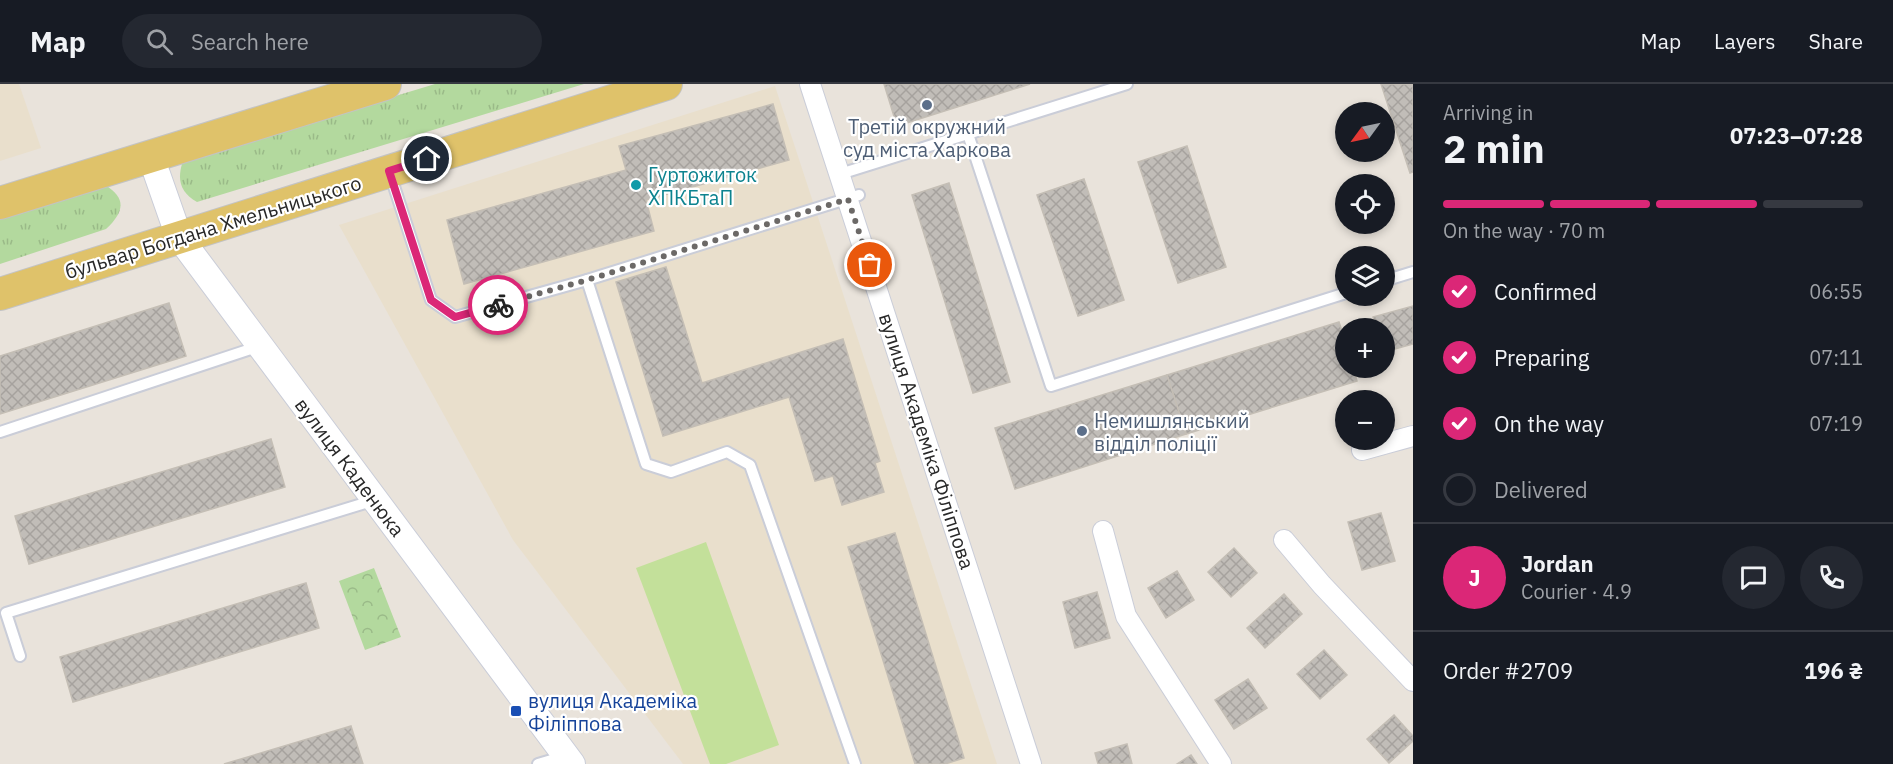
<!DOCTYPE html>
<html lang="en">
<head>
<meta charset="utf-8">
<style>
	body { margin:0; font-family:"IBM Plex Sans",sans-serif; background:#242831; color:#f1f3f6; height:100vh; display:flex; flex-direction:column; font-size:22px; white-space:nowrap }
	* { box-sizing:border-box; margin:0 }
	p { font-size:20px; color:#9ea1a6 }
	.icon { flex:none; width:33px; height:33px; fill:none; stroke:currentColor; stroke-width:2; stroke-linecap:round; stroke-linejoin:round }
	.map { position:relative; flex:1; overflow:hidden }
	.details { display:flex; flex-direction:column; background:#171b24; width:480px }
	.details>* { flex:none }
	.needle { width:39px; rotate:237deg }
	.tools { position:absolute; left:1335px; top:18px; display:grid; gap:12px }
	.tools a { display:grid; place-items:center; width:60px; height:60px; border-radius:50%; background:#171b24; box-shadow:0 3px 9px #0003; font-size:30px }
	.pin { position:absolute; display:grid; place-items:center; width:51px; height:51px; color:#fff; margin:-26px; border:3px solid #fff; border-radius:50%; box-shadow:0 2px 6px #0007 }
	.courier { position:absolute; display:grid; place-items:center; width:60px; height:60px; margin:-30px; border:4px solid #db2777; border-radius:50%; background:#fff; color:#222; box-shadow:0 2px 8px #0007 }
	.overview em { font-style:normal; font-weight:700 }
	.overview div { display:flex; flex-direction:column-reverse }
	.overview { display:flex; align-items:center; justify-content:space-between; height:102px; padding:0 30px }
	h1 { font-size:39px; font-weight:700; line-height:45px }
	.bar { display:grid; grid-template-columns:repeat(4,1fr); gap:9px 6px; align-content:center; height:72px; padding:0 30px }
	.bar i { height:8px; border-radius:4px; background:#363941 }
	.bar .active { background:#db2777 }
	.bar p { grid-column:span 4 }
	.line { display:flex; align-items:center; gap:15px; padding:0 30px; border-top:2px solid #363941 }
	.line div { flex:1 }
	.round { display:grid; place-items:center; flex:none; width:63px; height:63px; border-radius:32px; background:#242831 }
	ol { padding:0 30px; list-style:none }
	li { display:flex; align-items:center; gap:18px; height:66px }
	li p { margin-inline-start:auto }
	li .icon { padding:6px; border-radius:50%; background:#db2777; color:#fff; stroke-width:4 }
	li:last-child { color:#9ea1a6 }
	li i { width:33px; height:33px; border:3px solid #363941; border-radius:50% }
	header { display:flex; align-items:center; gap:36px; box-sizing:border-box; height:84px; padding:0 30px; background:#171b24; border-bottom:2px solid #363941 }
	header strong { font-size:28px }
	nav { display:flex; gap:33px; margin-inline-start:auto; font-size:21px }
	.search { width:420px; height:54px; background:#242831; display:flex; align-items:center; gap:15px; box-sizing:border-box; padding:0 21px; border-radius:33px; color:#9ea1a6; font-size:22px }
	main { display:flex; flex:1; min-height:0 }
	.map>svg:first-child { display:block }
</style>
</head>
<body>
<header>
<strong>Map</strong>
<div class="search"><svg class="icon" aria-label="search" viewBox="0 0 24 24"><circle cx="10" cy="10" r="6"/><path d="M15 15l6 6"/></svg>Search here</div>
<nav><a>Map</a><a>Layers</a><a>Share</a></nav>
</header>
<main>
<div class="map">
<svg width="1413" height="680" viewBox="0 0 1413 680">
	<defs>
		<pattern id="grass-tufts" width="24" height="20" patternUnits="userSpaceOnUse" patternTransform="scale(1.5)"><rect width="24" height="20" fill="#b3d99e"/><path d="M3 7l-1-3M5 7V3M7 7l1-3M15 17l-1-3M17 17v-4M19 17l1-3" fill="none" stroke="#9aba88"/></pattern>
		<pattern id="park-crowns" width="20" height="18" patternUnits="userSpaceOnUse" patternTransform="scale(1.5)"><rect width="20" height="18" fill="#b3d99e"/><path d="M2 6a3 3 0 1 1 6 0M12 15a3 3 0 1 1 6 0" fill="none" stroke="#9aba88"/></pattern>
		<pattern id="building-cross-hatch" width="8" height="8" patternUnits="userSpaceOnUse" patternTransform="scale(1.5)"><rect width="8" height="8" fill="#c1bdb8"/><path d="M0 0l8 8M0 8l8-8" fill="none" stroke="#a6a29e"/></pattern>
	</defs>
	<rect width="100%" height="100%" fill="#e9e3db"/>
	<g fill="#e9dfcc">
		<path d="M0 0H19L41 64 0 77Z"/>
		<path d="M775 2 997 680H683L513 456 339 141Z"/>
	</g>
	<g fill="url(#grass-tufts)">
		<path d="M435 0H584L197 118C181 109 177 97 182 80L192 74Z"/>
		<path d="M105 101C128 115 123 129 106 145L0 180V129Z"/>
	</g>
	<path fill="url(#park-crowns)" d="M374 484 401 553 365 566 339 497Z"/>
	<path fill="#c3e09a" d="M706 458 779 661 726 680H710L636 484Z"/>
	<g fill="url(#building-cross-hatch)" stroke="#c4beb5" stroke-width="1.5">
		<path d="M884 0H1030L897 42Z"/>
		<path d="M1381 0H1413V88L1410 89Z"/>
		<path d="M773 20 789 76 646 116 654 147 464 200 447 136 626 86 619 62Z"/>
		<path d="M1187 62 1226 183 1178 199 1138 78Z"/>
		<path d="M1084 95 1124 216 1078 232 1037 111Z"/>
		<path d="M949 99 1010 298 973 309 912 111Z"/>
		<path d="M666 183 702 299 843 255 880 377 875 379 884 408 842 421 833 392 815 397 789 313 663 352 616 198Z"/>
		<path d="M169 219 186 272 0 330V272Z"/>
		<path d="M1413 222V260L1384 268V244H1376L1373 233Z"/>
		<path d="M1339 238 1346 259V284H1353L1357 297 1186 350 1167 291Z"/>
		<path d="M1167 291 1186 350 1015 405 995 344Z"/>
		<path d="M271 355 285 403 29 480 15 432Z"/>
		<path d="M1381 429 1395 477 1362 486 1348 438Z"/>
		<path d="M895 449 964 674 945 680H915L848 463Z"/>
		<path d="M1234 464 1257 489 1231 513 1208 488Z"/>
		<path d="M1177 487 1194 516 1166 534 1148 504Z"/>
		<path d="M306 499 319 544 73 618 60 573Z"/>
		<path d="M1097 508 1110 554 1075 564 1063 518Z"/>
		<path d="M1284 510 1302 530 1265 564 1247 544Z"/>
		<path d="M1324 566 1347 591 1320 615 1297 590Z"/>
		<path d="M1248 595 1267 624 1234 645 1215 616Z"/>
		<path d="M1394 631 1413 652V657L1389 679 1367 655Z"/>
		<path d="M351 642 363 680H224Z"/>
		<path d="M1127 660 1132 680H1098L1095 669Z"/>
		<path d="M1191 671 1197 680H1177Z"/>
	</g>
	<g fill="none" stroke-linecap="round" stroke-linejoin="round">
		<g stroke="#cacdd8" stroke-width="14">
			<g id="service">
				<path d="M968 50 1051 302 1346 209"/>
				<path d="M390 90 431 216 455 233 587 196 646 380 671 388 727 368 750 381 855 680"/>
				<path d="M840 90 1127 0"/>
				<path d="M587 196 859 111"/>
				<path d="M1384 197 1413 188"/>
				<path d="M0 348 260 262"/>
				<path d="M20 572 6 529 375 416"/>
				<path d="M538 680 565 672"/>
			</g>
		</g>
		<g stroke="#cacdd8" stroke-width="22">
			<g id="minor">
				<path d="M810 0 1031 680"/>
				<path d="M1362 366 1413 352"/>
				<path d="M1103 447 1126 532 1221 680"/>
				<path d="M1284 456 1322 501 1413 597"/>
			</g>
		</g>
		<g stroke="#cacdd8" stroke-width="28">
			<path id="tertiary" d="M151 73 179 153 572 680"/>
		</g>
		<g stroke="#c3c3c3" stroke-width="34">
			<g id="primary">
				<path d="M0 119 385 0"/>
				<path d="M0 210 666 0"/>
			</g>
		</g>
		<use href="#service" stroke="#fff" stroke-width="10"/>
		<use href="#minor" stroke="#fff" stroke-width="20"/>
		<use href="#tertiary" stroke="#fff" stroke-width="26"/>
		<use href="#primary" stroke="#dfc26a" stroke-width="32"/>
	</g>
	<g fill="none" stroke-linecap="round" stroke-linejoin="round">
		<path stroke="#6c6967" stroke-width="6" stroke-dasharray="0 10.8" d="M498 221 587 196 848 115 870 181"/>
		<path stroke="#db2777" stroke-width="8" d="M427 75 389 87 431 216 455 233 498 221"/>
	</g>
	<g fill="#5c6f8a" stroke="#fff" stroke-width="2">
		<circle cx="927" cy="21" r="6"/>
		<circle cx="1082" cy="347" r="6"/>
	</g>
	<circle fill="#0f9aa8" stroke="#fff" stroke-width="2" cx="636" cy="101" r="6"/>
	<rect fill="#1a4fb4" stroke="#fff" stroke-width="2" x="510" y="621" width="12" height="12" rx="3"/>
	<g text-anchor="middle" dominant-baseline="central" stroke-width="4.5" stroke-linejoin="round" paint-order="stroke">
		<g font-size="20" fill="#4e5e75" stroke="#fff">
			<text x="927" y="42">Третій окружний<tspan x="927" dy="23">суд міста Харкова</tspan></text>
			<text x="1094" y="336" text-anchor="start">Немишлянський<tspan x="1094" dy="23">відділ поліції</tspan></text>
		</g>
		<g font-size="20" fill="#0d838f" stroke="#fff" text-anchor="start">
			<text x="648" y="90">Гуртожиток<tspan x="648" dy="23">ХПКБтаП</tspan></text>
		</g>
		<g font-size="20" fill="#282828" stroke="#fff">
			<text transform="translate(213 143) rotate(-17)">бульвар Богдана Хмельницького</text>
			<text transform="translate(927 357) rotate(72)">вулиця Академіка Філіппова</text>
			<text transform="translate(350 383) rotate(53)">вулиця Каденюка</text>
		</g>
		<g font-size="20" fill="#164399" stroke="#fff" text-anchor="start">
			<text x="528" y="616">вулиця Академіка<tspan x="528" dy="23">Філіппова</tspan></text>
		</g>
	</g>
</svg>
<div class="tools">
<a><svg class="needle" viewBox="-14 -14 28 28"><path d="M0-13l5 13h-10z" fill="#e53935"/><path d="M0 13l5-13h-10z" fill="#9ea1a6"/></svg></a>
<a><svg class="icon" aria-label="locate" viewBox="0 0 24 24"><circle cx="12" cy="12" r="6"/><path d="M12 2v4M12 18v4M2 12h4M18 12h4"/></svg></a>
<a><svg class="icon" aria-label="layers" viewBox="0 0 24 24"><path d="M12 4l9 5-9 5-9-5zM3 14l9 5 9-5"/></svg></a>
<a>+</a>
<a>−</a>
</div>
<div class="pin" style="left:870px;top:181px;background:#ea580c"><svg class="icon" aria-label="bag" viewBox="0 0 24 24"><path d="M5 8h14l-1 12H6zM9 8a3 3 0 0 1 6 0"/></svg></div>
<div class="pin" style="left:427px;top:75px;background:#1f2937"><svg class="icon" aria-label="home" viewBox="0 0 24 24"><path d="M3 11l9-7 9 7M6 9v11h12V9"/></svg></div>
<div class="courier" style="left:498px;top:221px"><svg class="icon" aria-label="bike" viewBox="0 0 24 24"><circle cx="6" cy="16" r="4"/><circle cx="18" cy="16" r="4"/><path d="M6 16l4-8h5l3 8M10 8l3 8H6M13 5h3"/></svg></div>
</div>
<section class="details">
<div class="overview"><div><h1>2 min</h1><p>Arriving in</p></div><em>07:23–07:28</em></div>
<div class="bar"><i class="active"></i><i class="active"></i><i class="active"></i><i></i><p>On the way · 70 m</p></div>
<ol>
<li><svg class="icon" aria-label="check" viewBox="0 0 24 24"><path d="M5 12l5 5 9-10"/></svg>Confirmed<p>06:55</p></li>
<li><svg class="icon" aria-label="check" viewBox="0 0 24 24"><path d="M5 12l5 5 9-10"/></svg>Preparing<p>07:11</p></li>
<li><svg class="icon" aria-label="check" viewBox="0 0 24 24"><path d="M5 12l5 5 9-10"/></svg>On the way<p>07:19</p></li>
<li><i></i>Delivered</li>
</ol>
<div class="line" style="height:108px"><b class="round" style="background:#db2777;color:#fff">J</b><div><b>Jordan</b><p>Courier · 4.9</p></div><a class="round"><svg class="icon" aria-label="chat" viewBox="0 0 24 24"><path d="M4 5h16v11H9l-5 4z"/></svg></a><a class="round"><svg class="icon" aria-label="phone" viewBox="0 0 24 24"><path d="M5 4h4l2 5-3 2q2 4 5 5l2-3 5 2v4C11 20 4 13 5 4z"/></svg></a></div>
<div class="line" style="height:78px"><div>Order #2709</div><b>196 ₴</b></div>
</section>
</main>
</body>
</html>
